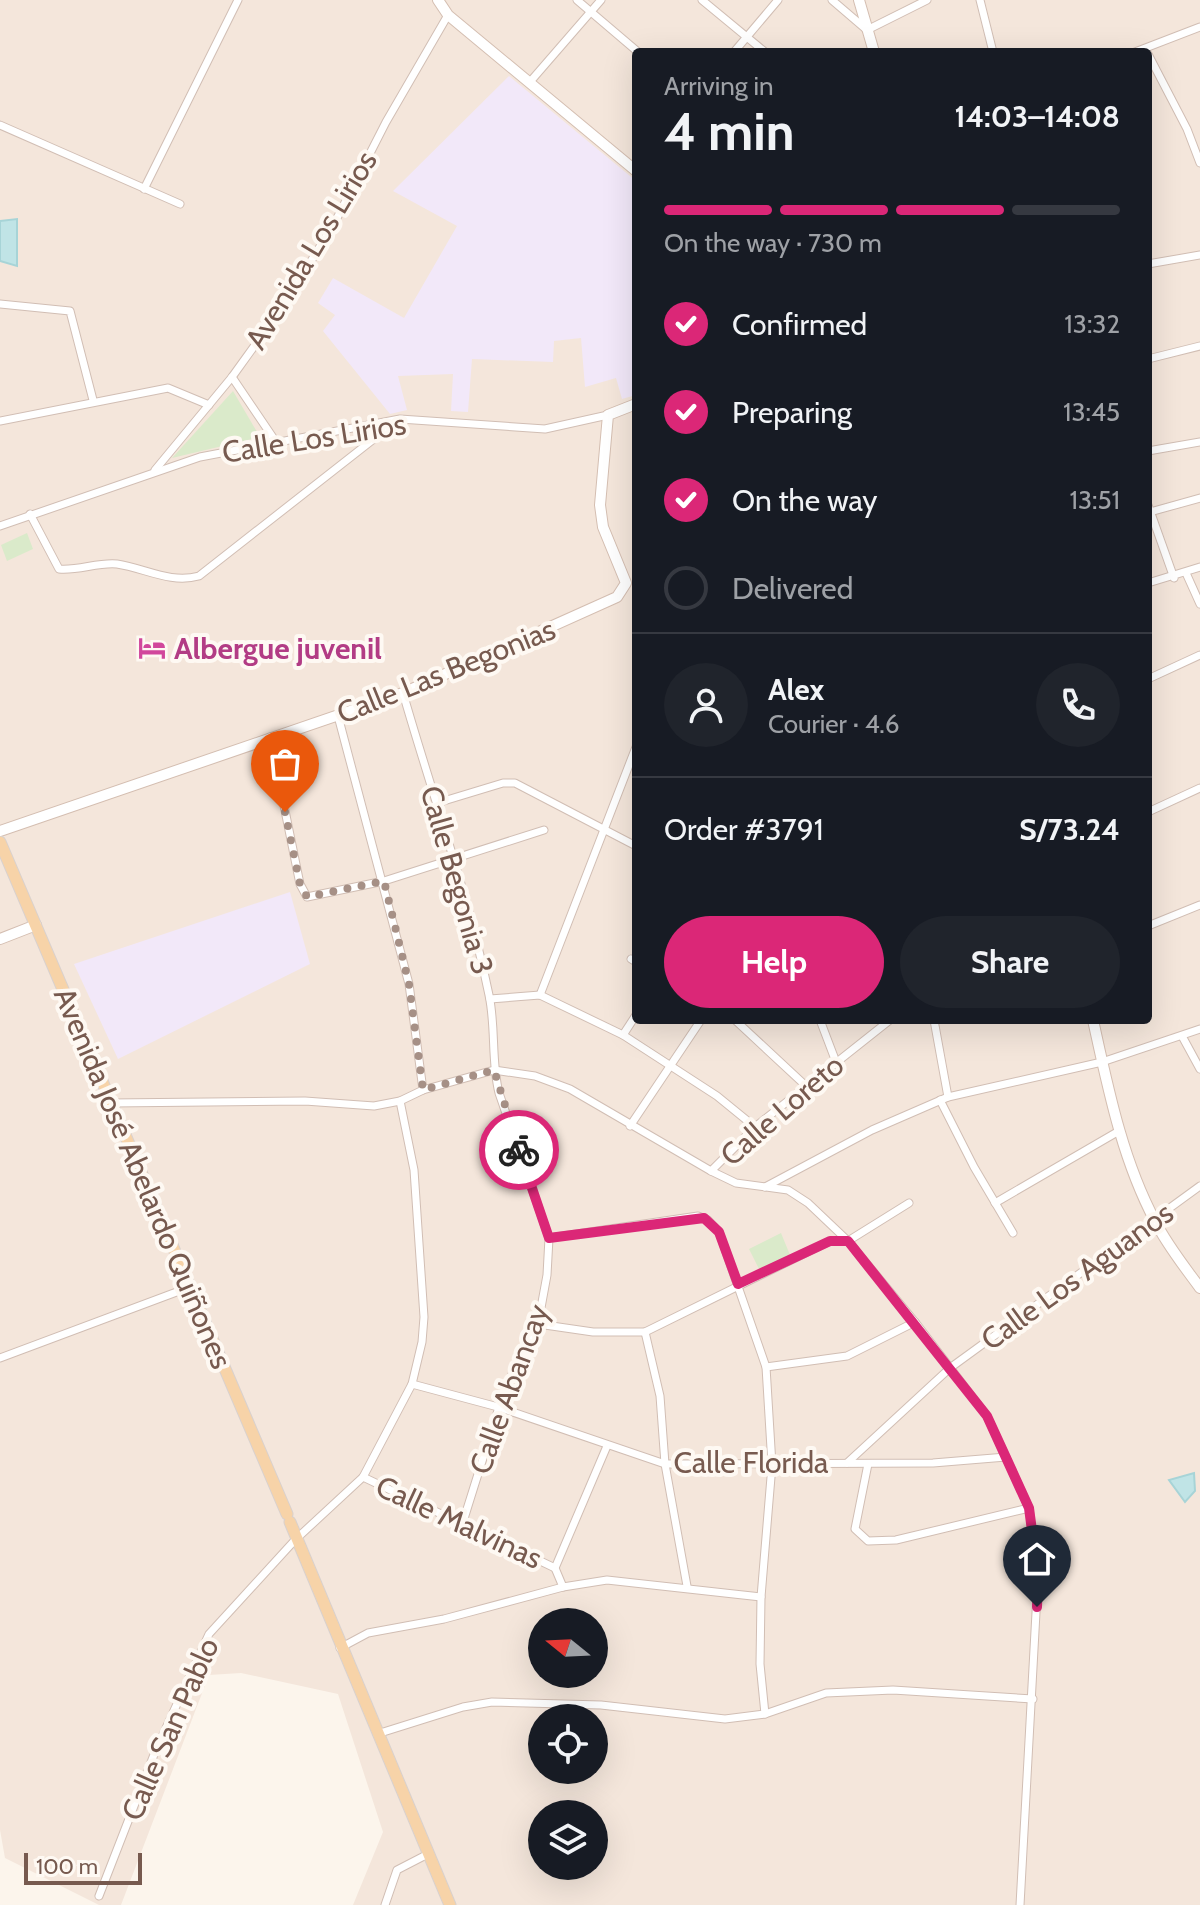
<!DOCTYPE html>
<html lang="en">
<head>
<meta charset="utf-8">
<style>
	body { margin:0; font-family:Cabin,sans-serif; background:#20242c; color:#f1f3f6; height:100vh; display:flex; flex-direction:column; font-size:30px; white-space:nowrap }
	* { box-sizing:border-box; margin:0 }
	p { font-size:26px; color:#9ea1a6 }
	.icon { flex:none; width:44px; height:44px; fill:none; stroke:currentColor; stroke-width:2; stroke-linecap:round; stroke-linejoin:round }
	.map { position:relative; flex:1; overflow:hidden }
	.panel { position:absolute; left:632px; top:48px; width:520px; height:976px; display:flex; flex-direction:column; background:#171b24; border-radius:8px; box-shadow:0 8px 32px #0002 }
	.panel>* { flex:none }
	.needle { width:52px; rotate:288deg }
	.controls { position:absolute; left:528px; top:1608px; display:grid; gap:16px }
	.controls a { display:grid; place-items:center; width:80px; height:80px; border-radius:50%; background:#171b24; box-shadow:0 8px 32px #0002; font-size:40px }
	.scale { position:absolute; left:24px; bottom:20px; width:118px; box-sizing:border-box; padding-left:8px; border:4px solid #775a4f; border-top:0; font-size:22px; line-height:28px; white-space:nowrap; color:#775a4f; -webkit-text-stroke:6px #fef9f3; paint-order:stroke }
	.pin { position:absolute; display:grid; place-items:center; width:68px; height:68px; color:#fff; margin:-82px -34px; border-radius:50% 50% 50% 0; rotate:-45deg; box-shadow:0 0 8px #0007 }
	.pin .icon { rotate:45deg }
	.courier { position:absolute; display:grid; place-items:center; width:80px; height:80px; margin:-40px; border:6px solid #db2777; border-radius:50%; background:#fff; color:#222; box-shadow:0 2px 10px #0007 }
	.overview em { font-style:normal; font-weight:800 }
	.overview div { display:flex; flex-direction:column-reverse }
	.overview { display:flex; align-items:center; justify-content:space-between; height:136px; padding:0 32px }
	h1 { font-size:52px; font-weight:800; line-height:60px }
	.bar { display:grid; grid-template-columns:repeat(4,1fr); gap:12px 8px; align-content:center; height:96px; padding:0 32px }
	.bar i { height:10px; border-radius:6px; background:#363941 }
	.bar .current { background:#db2777 }
	.bar p { grid-column:span 4 }
	.line { display:flex; align-items:center; gap:20px; padding:0 32px; border-top:2px solid #363941 }
	.line div { flex:1 }
	.round { display:grid; place-items:center; flex:none; width:84px; height:84px; border-radius:42px; background:#20242c }
	ol { padding:0 32px; list-style:none }
	li { display:flex; align-items:center; gap:24px; height:88px }
	li p { margin-inline-start:auto }
	li .icon { padding:8px; border-radius:50%; background:#db2777; color:#fff; stroke-width:4 }
	li:last-child { color:#9ea1a6 }
	li i { width:44px; height:44px; border:4px solid #363941; border-radius:50% }
	.primary-button { display:flex; gap:16px; margin-top:auto; padding:16px 32px }
	.primary-button a { flex:1; height:92px; border-radius:48px; background:#db2777; color:#fff; font-size:32px; font-weight:800; line-height:92px; text-align:center }
	.primary-button a+a { background:#20242c; color:#f1f3f6 }
	.map>svg:first-child { display:block }
</style>
</head>
<body>
<div class="map">
<svg width="1200" height="1905" viewBox="0 0 1200 1905">
	<rect width="100%" height="100%" fill="#fcf5ec"/>
	<path fill="#f4e6db" fill-rule="evenodd" d="M0 0H1200V1905H353L383 1832 338 1694 241 1673 209 1675 121 1905H99L5 1858 0 1830ZM636 52H1148V1020H636ZM542 1622H594V1674H542ZM542 1718H594V1770H542ZM542 1814H594V1866H542Z"/>
	<g fill="#f2e8f9">
		<path d="M509 76 636 181V395L622 399 616 378 585 387 581 338 554 341 553 362 472 359 468 412 451 411 453 374 398 376 407 410 390 414 323 331 335 315 318 303 333 278 404 318 457 226 393 191Z"/>
		<path d="M290 892 310 964 118 1059 74 964Z"/>
	</g>
	<g fill="#daeaca">
		<path d="M233 391 260 437 172 458Z"/>
		<path d="M27 533 33 549 7 561 1 545Z"/>
		<path d="M781 1233 790 1255 760 1271 749 1249Z"/>
	</g>
	<g fill="#c0e4e6" stroke="#a7d4d7" stroke-width="2">
		<path d="M17 219V266L0 261V221Z"/>
		<path d="M1194 1473 1195 1491 1185 1502 1169 1480Z"/>
	</g>
	<g fill="none" stroke-linecap="round" stroke-linejoin="round">
		<g stroke="#d1beb4" stroke-width="9">
			<g id="street">
				<path d="M577 0 638 52"/>
				<path d="M702 0 765 52"/>
				<path d="M832 0 867 30 927 0"/>
				<path d="M980 0 993 52"/>
				<path d="M734 52 778 0"/>
				<path d="M1135 52 1200 27"/>
				<path d="M1148 54 1187 129 1200 163"/>
				<path d="M529 83 601 0"/>
				<path d="M0 125 180 204"/>
				<path d="M144 189 238 0"/>
				<path d="M1148 264 1200 255"/>
				<path d="M0 304 70 311 93 400"/>
				<path d="M1148 359 1200 346"/>
				<path d="M232 377 276 442"/>
				<path d="M0 421 168 388 209 405"/>
				<path d="M1148 451 1200 442"/>
				<path d="M155 470 232 377 286 302 335 222 386 122 448 15"/>
				<path d="M1148 505 1174 578"/>
				<path d="M1150 512 1200 498"/>
				<path d="M30 514 59 569C78 571 98 562 117 564 145 568 170 584 199 576L398 420"/>
				<path d="M0 526 200 457 400 419 545 429 608 415"/>
				<path d="M1186 573 1200 604"/>
				<path d="M1148 583 1200 567"/>
				<path d="M1148 679 1200 655"/>
				<path d="M403 693C432 794 468 893 489 995 496 1028 491 1061 499 1093L549 1238 547 1275 538 1324 505 1388 462 1525"/>
				<path d="M338 716 409 984 423 1090"/>
				<path d="M270 737 300 884 307 897 384 881 544 830"/>
				<path d="M437 803 503 783H515L636 846"/>
				<path d="M1148 812 1200 788"/>
				<path d="M1148 926 1200 905"/>
				<path d="M631 959 636 962"/>
				<path d="M540 995 636 747"/>
				<path d="M490 999 540 995 623 1035 717 1096 755 1127"/>
				<path d="M735 1020 806 1086"/>
				<path d="M820 1020 836 1062"/>
				<path d="M934 1020 948 1097"/>
				<path d="M623 1035 636 1015"/>
				<path d="M1182 1036 1200 1069"/>
				<path d="M940 1100 974 1167 1013 1233"/>
				<path d="M111 1103 305 1101 374 1106 400 1101 423 1090 494 1070 535 1076 570 1089 711 1171 736 1183 788 1190 808 1203 848 1241 915 1322 987 1416 1029 1508 1038 1576 1020 1905"/>
				<path d="M630 1126 701 1020"/>
				<path d="M711 1171 755 1127 890 1020"/>
				<path d="M765 1187 872 1130 948 1097 1102 1062 1200 1029"/>
				<path d="M995 1203 1119 1131"/>
				<path d="M549 1238 698 1216 708 1220 719 1232 766 1367 772 1465 761 1597 760 1664 765 1714"/>
				<path d="M538 1324 593 1332H645L830 1241H848L909 1203"/>
				<path d="M645 1332 660 1396 665 1464 687 1586"/>
				<path d="M0 1358 190 1287"/>
				<path d="M766 1367 847 1356 915 1322"/>
				<path d="M412 1384 498 1407 665 1464 933 1463 1006 1457"/>
				<path d="M847 1463 950 1368 1200 1186"/>
				<path d="M868 1464 855 1529 868 1541 896 1540 1029 1508"/>
				<path d="M363 1477 555 1568"/>
				<path d="M563 1587 555 1568 607 1446"/>
				<path d="M340 1648 368 1633 444 1619 563 1587 607 1580 761 1597"/>
				<path d="M377 1734 463 1707 492 1702 601 1705 725 1719 765 1714 826 1693 893 1690 1033 1699"/>
				<path d="M99 1896 155 1752 209 1634 295 1540 363 1477 412 1384 422 1342 424 1317 414 1170 400 1101"/>
				<path d="M385 1905 397 1870 428 1854"/>
			</g>
		</g>
		<g stroke="#d4beb1" stroke-width="12">
			<g id="secondary">
				<path d="M438 0 448 15 636 171"/>
				<path d="M859 0 874 52"/>
				<path d="M0 831 403 693 617 597 626 583 603 527 600 505 608 415 636 404"/>
				<path d="M0 939 36 925"/>
				<path d="M1093 1020C1108 1088 1122 1159 1155 1221 1167 1245 1184 1266 1200 1288"/>
			</g>
		</g>
		<g stroke="#d9d1ce" stroke-width="13">
			<g id="primary">
				<path d="M0 842 287 1514"/>
				<path d="M290 1522 450 1905"/>
			</g>
		</g>
		<use href="#street" stroke="#fff" stroke-width="7"/>
		<use href="#secondary" stroke="#fff" stroke-width="10"/>
		<use href="#primary" stroke="#f7d3a8" stroke-width="11"/>
	</g>
	<g fill="none" stroke-linecap="round" stroke-linejoin="round">
		<path stroke="#a69086" stroke-width="8" stroke-dasharray="0 14.4" d="M285 812 300 884 307 897 384 881 409 984 423 1090 494 1070 519 1150"/>
		<path stroke="#db2777" stroke-width="10" d="M519 1150 549 1238 704 1218 719 1232 738 1284 830 1241H848L987 1416 1029 1508 1038 1576 1037 1607"/>
	</g>
	<defs>
		<g id="hotel-bare" transform="scale(2.16)"><path d="M-6-4.5h1.5V1H6V5H4.5V3h-9V5H-6ZM-4 0a1.8 1.8 0 1 1 3.6 0ZM.5 0V-2.5h3Q6-2.5 6 0Z" fill="#d1479c" stroke="#fef9f3" stroke-width="2.5" paint-order="stroke"/></g>
	</defs>
	<g fill-rule="evenodd">
		<use href="#hotel-bare" x="152" y="648"/>
	</g>
	<g text-anchor="middle" dominant-baseline="central" stroke-width="8" stroke-linejoin="round" paint-order="stroke">
		<g font-size="30" fill="#775a4f" stroke="#fef9f3">
			<text transform="translate(311 250) rotate(-59)">Avenida Los Lirios</text>
			<text transform="translate(314 438) rotate(-9)">Calle Los Lirios</text>
			<text transform="translate(446 671) rotate(-22)">Calle Las Begonias</text>
			<text transform="translate(457 880) rotate(74)">Calle Begonia 3</text>
			<text transform="translate(782 1110) rotate(-41)">Calle Loreto</text>
			<text transform="translate(143 1178) rotate(67)">Avenida José Abelardo Quiñones</text>
			<text transform="translate(1077 1276) rotate(-36)">Calle Los Aguanos</text>
			<text transform="translate(509 1389) rotate(-70)">Calle Abancay</text>
			<text x="751" y="1462">Calle Florida</text>
			<text transform="translate(459 1522) rotate(25)">Calle Malvinas</text>
			<text transform="translate(170 1729) rotate(-66)">Calle San Pablo</text>
		</g>
		<g font-size="30" font-weight="bold" fill="#b23c85" stroke="#fef9f3" text-anchor="start">
			<text x="174" y="648">Albergue juvenil</text>
		</g>
	</g>
</svg>
<div class="controls">
<a><svg class="needle" viewBox="-14 -14 28 28"><path d="M0-13l5 13h-10z" fill="#e53935"/><path d="M0 13l5-13h-10z" fill="#9ea1a6"/></svg></a>
<a><svg class="icon" aria-label="locate" viewBox="0 0 24 24"><circle cx="12" cy="12" r="6"/><path d="M12 2v4M12 18v4M2 12h4M18 12h4"/></svg></a>
<a><svg class="icon" aria-label="layers" viewBox="0 0 24 24"><path d="M12 4l9 5-9 5-9-5zM3 14l9 5 9-5"/></svg></a>
</div>
<div class="scale">100 m</div>
<div class="pin" style="left:285px;top:812px;background:#ea580c"><svg class="icon" aria-label="bag" viewBox="0 0 24 24"><path d="M5 8h14l-1 12H6zM9 8a3 3 0 0 1 6 0"/></svg></div>
<div class="pin" style="left:1037px;top:1607px;background:#1f2937"><svg class="icon" aria-label="home" viewBox="0 0 24 24"><path d="M3 11l9-7 9 7M6 9v11h12V9"/></svg></div>
<div class="courier" style="left:519px;top:1150px"><svg class="icon" aria-label="bike" viewBox="0 0 24 24"><circle cx="6" cy="16" r="4"/><circle cx="18" cy="16" r="4"/><path d="M6 16l4-8h5l3 8M10 8l3 8H6M13 5h3"/></svg></div>
<section class="panel">
<div class="overview"><div><h1>4 min</h1><p>Arriving in</p></div><em>14:03–14:08</em></div>
<div class="bar"><i class="current"></i><i class="current"></i><i class="current"></i><i></i><p>On the way · 730 m</p></div>
<ol>
<li><svg class="icon" aria-label="check" viewBox="0 0 24 24"><path d="M5 12l5 5 9-10"/></svg>Confirmed<p>13:32</p></li>
<li><svg class="icon" aria-label="check" viewBox="0 0 24 24"><path d="M5 12l5 5 9-10"/></svg>Preparing<p>13:45</p></li>
<li><svg class="icon" aria-label="check" viewBox="0 0 24 24"><path d="M5 12l5 5 9-10"/></svg>On the way<p>13:51</p></li>
<li><i></i>Delivered</li>
</ol>
<div class="line" style="height:144px"><a class="round"><svg class="icon" aria-label="person" viewBox="0 0 24 24"><circle cx="12" cy="8" r="4"/><path d="M4 21q1-7 8-7t8 7"/></svg></a><div><b>Alex</b><p>Courier · 4.6</p></div><a class="round"><svg class="icon" aria-label="phone" viewBox="0 0 24 24"><path d="M5 4h4l2 5-3 2q2 4 5 5l2-3 5 2v4C11 20 4 13 5 4z"/></svg></a></div>
<div class="line" style="height:104px"><div>Order #3791</div><b>S/73.24</b></div>
<div class="primary-button"><a>Help</a><a>Share</a></div>
</section>
</div>
</body>
</html>
